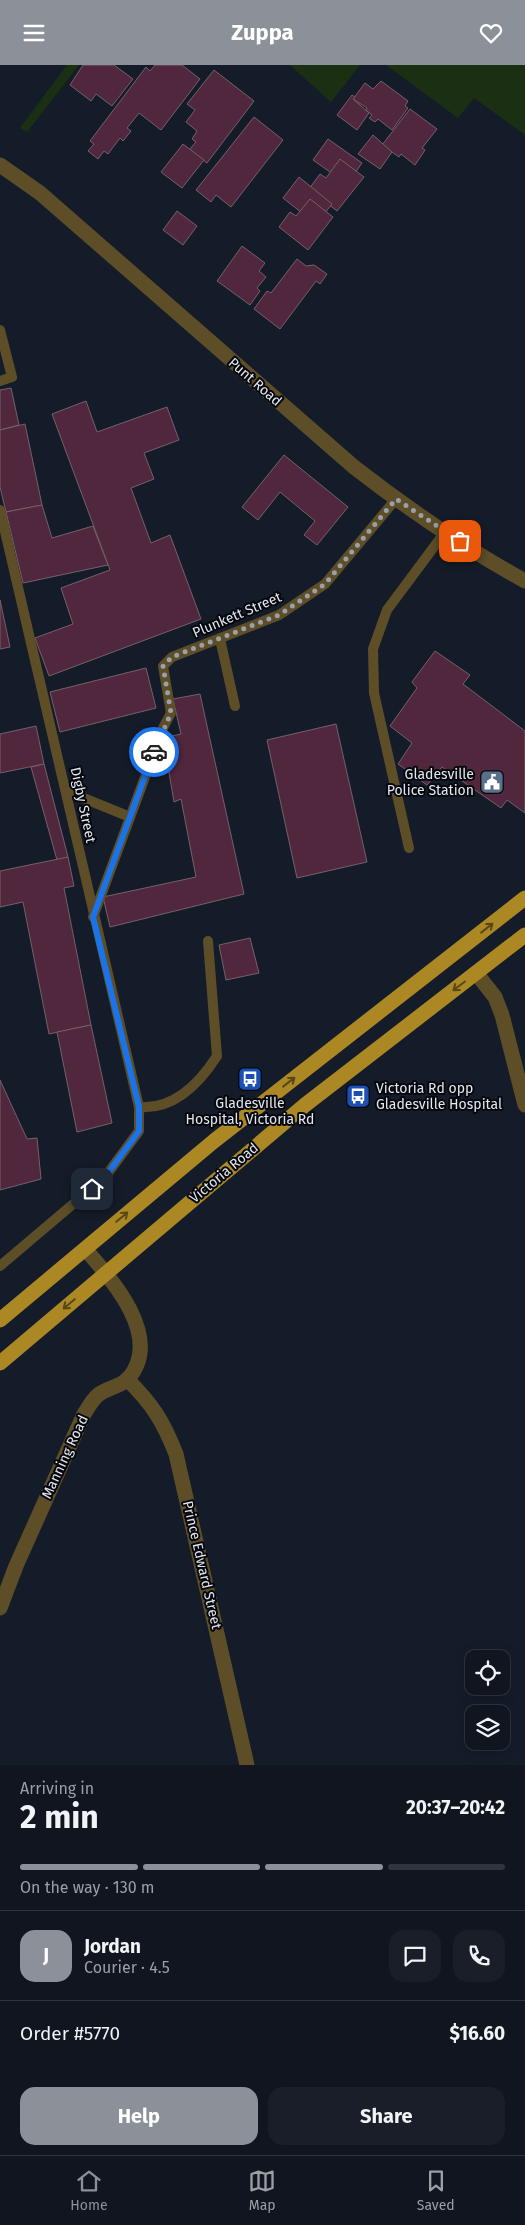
<!DOCTYPE html>
<html lang="en">
<head>
<meta charset="utf-8">
<style>
	body { margin:0; font-family:"Fira Sans",sans-serif; background:#191e28; color:#f1f3f6; height:100vh; display:flex; flex-direction:column; font-size:19px; white-space:nowrap }
	* { box-sizing:border-box; margin:0 }
	p { font-size:16px; color:#9c9fa4 }
	.icon { flex:none; width:28px; height:28px; fill:none; stroke:currentColor; stroke-width:2; stroke-linecap:round; stroke-linejoin:round }
	.map { position:relative; height:1700px; overflow:hidden }
	.side { display:flex; flex-direction:column; background:#10151f; flex:1 }
	.side>* { flex:none }
	.buttons { position:absolute; left:465px; top:1585px; display:grid; gap:10px }
	.buttons a { display:grid; place-items:center; width:45px; height:45px; border-radius:10px; background:#10151f; box-shadow:0 2px 12px #0003,0 0 0 1px #30343d; font-size:25px }
	.pin { position:absolute; display:grid; place-items:center; width:42px; height:42px; color:#fff; margin:-21px; border-radius:10px; box-shadow:0 2px 8px #0006 }
	.courier { position:absolute; display:grid; place-items:center; width:50px; height:50px; margin:-25px; border:4px solid #1a73e8; border-radius:50%; background:#fff; color:#222; box-shadow:0 1px 6px #0007 }
	.head em { font-style:normal; font-weight:700 }
	.head div { display:flex; flex-direction:column-reverse }
	.head { display:flex; align-items:center; justify-content:space-between; height:85px; padding:0 20px }
	h1 { font-size:32px; font-weight:700; line-height:38px }
	.bar { display:grid; grid-template-columns:repeat(4,1fr); gap:8px 5px; align-content:center; height:60px; padding:0 20px }
	.bar i { height:6px; border-radius:4px; background:#30343d }
	.bar .on { background:#8c9099 }
	.bar p { grid-column:span 4 }
	.line { display:flex; align-items:center; gap:12px; padding:0 20px; border-top:1px solid #30343d }
	.line div { flex:1 }
	.round { display:grid; place-items:center; flex:none; width:52px; height:52px; border-radius:15px; background:#191e28 }
	.action { display:flex; gap:10px; margin-top:auto; padding:10px 20px }
	.action a { flex:1; height:58px; border-radius:15px; background:#8c9099; color:#fff; font-size:20px; font-weight:700; line-height:58px; text-align:center }
	.action a+a { background:#191e28; color:#f1f3f6 }
	header { display:flex; justify-content:space-between; align-items:center; height:65px; padding:0 20px; background:#8c9099; color:#fff; font-size:22px; font-weight:700 }
	.dock { display:flex; justify-content:space-around; align-items:center; height:70px; border-top:1px solid #30343d; background:#10151f; font-size:14px; color:#9c9fa4 }
	.dock a { display:grid; justify-items:center; gap:2px }
	.dock .on { color:#8c9099 }
	.map>svg:first-child { display:block }
</style>
</head>
<body>
<header><svg class="icon" aria-label="menu" viewBox="0 0 24 24"><path d="M4 6h16M4 12h16M4 18h16"/></svg>Zuppa<svg class="icon" aria-label="heart" viewBox="0 0 24 24"><path d="M12 20l-8-8c-3-5 5-10 8-4 3-6 11-1 8 4z"/></svg></header>
<div class="map">
<svg width="525" height="1700" viewBox="0 0 525 1700">
	<rect width="100%" height="100%" fill="#151c29"/>
	<g fill="#1b2f13">
		<path d="M67 0H79L27 67 20 63Z"/>
		<path d="M290 0H360L331 37Z"/>
		<path d="M386 0H525V70L474 33 458 53Z"/>
	</g>
	<g fill="#51273e" stroke="#74606a">
		<path d="M83 0H114L133 14 112 41 96 29 91 36 70 20Z"/>
		<path d="M155 0H182L200 14 161 65 139 48 127 63 131 66 123 76 120 73 108 89 104 86 98 94 88 86 94 79 90 76 146 2 150 6Z"/>
		<path d="M214 5 254 36 207 98 189 85 196 77 192 74 197 66 186 57 195 45 187 39Z"/>
		<path d="M381 16 408 36 405 41 408 43 392 65 378 54 375 57 369 53 372 50 366 45 367 43 353 34 365 18 373 24Z"/>
		<path d="M352 30 355 32 353 34 369 48 357 65 337 50Z"/>
		<path d="M410 44 437 64 422 83 425 85 415 100 401 89 399 92 382 80Z"/>
		<path d="M254 52 283 75 231 142 216 130 211 137 196 125Z"/>
		<path d="M373 70 392 87 380 104 358 89Z"/>
		<path d="M328 74 362 98 347 119 313 95Z"/>
		<path d="M183 79 204 95 182 123 161 107Z"/>
		<path d="M340 94 364 112 337 146 309 124 320 109 326 113Z"/>
		<path d="M299 112 332 139 316 159 283 133Z"/>
		<path d="M310 134 333 152 308 185 279 162 290 147 296 151Z"/>
		<path d="M177 146 197 161 183 180 163 165Z"/>
		<path d="M242 181 265 198 259 206 266 212 257 223 260 226 250 240 217 216Z"/>
		<path d="M297 194 306 201 314 200 327 209 320 219 316 216 280 264 254 244 267 226 271 228Z"/>
		<path d="M11 323 19 360 0 365V325Z"/>
		<path d="M86 336 97 367 167 342 179 375 144 388 154 414 131 423 151 478 170 470 201 554 49 611 35 573 73 559 61 523 110 505 52 349Z"/>
		<path d="M25 359 42 440 6 447 0 422V365Z"/>
		<path d="M284 390 348 442 317 480 304 470 315 456 280 427 258 455 242 442Z"/>
		<path d="M42 440 52 473 93 461 108 500 23 518 6 447Z"/>
		<path d="M0 535 10 582 0 584Z"/>
		<path d="M435 586 470 610 463 619 525 666V748L507 735 501 743 442 702 427 720 398 699 412 678 390 661 417 623 412 617Z"/>
		<path d="M146 603 156 643 60 667 50 627Z"/>
		<path d="M200 629 244 829 110 862 103 832 196 812 181 734 174 737 163 673 181 669 173 634Z"/>
		<path d="M336 659 367 797 297 813 267 675Z"/>
		<path d="M36 661 44 699 0 708V669Z"/>
		<path d="M44 699 68 792 57 795 31 702Z"/>
		<path d="M68 792 74 821 64 823 91 960 49 969 23 837 0 842V806Z"/>
		<path d="M250 873 259 908 226 915 219 880Z"/>
		<path d="M91 960 112 1058 77 1067 57 967Z"/>
		<path d="M0 1015 27 1074 37 1073 41 1114 0 1125Z"/>
	</g>
	<g fill="none" stroke-linecap="round" stroke-linejoin="round">
		<g stroke="#5d4e28" stroke-width="10">
			<path d="M0 265 12 312 0 316"/>
			<path d="M0 445 139 1042V1066L105 1112 0 1201"/>
			<path d="M220 574 235 641"/>
			<path d="M66 726 130 752"/>
			<path d="M409 783 374 628 373 584 387 545 445 467"/>
			<path d="M93 852 164 661 171 648 163 601 172 592 279 550 325 519 396 434"/>
			<path d="M139 1042C174 1045 199 1019 217 991L208 876"/>
		</g>
		<g stroke="#5d4e28" stroke-width="15">
			<path d="M0 100 40 128 354 402C408 444 465 483 525 516"/>
			<path d="M476 908 495 932 502 950 525 1040"/>
			<path d="M127 1314C153 1340 163 1356 176 1389L247 1700"/>
		</g>
		<path stroke="#5d4e28" stroke-width="15" d="M0 1543 16 1501 84 1349C88 1343 92 1335 98 1330 106 1323 120 1322 128 1314 164 1273 112 1214 85 1184"/>
		<g stroke="#ac8824" stroke-width="15">
			<path d="M0 1255 214 1076 525 833"/>
			<path d="M0 1298 305 1040 525 870"/>
		</g>
	</g>
	<defs><path id="oneway-shaft" d="M-6 0H5M1.5-3L5.5 0L1.5 3" fill="none" stroke-width="1.6" stroke-linecap="round" stroke-linejoin="round" transform="scale(1.25)"/></defs>
	<g stroke="#584818">
		<use href="#oneway-shaft" transform="translate(487 863) rotate(-38)"/>
		<use href="#oneway-shaft" transform="translate(459 921) rotate(143)"/>
		<use href="#oneway-shaft" transform="translate(289 1017) rotate(-38)"/>
		<use href="#oneway-shaft" transform="translate(122 1152) rotate(-40)"/>
		<use href="#oneway-shaft" transform="translate(69 1239) rotate(140)"/>
	</g>
	<g fill="none" stroke-linecap="round" stroke-linejoin="round">
		<path stroke="#9aa0aa" stroke-width="5" stroke-dasharray="0 9" d="M154 687 171 648 163 601 172 592 279 550 325 519 396 434 460 476"/>
		<path stroke="#1a73e8" stroke-width="6" d="M92 1124 105 1112 139 1066V1042L93 852 154 687"/>
	</g>
	<defs>
		<g id="civic-square" transform="scale(1.25)"><rect x="-9" y="-9" width="18" height="18" rx="4" fill="#5c6f8a" stroke="#05070c"/><path d="M-.6-6.5H3V-4.5H.6V-3L4-1V1h2V6H-6V1h2V-1L-.6-3ZM-1.2 2.5V6h2.4V2.5Z" fill="#fff"/></g>
		<g id="bus-square" transform="scale(1.25)"><rect x="-9" y="-9" width="18" height="18" rx="4" fill="#1a4fb4" stroke="#05070c"/><path d="M-5-6H5V4H4V6H2V4H-2V6H-4V4H-5ZM-3.5-4V0h7V-4ZM-3.5 1.2v1.5H-2V1.2ZM2 1.2v1.5H3.5V1.2Z" fill="#fff"/></g>
	</defs>
	<g fill-rule="evenodd">
		<use href="#civic-square" x="492" y="717"/>
		<use href="#bus-square" x="250" y="1014"/>
		<use href="#bus-square" x="358" y="1031"/>
	</g>
	<g text-anchor="middle" dominant-baseline="central" stroke-width="4" stroke-linejoin="round" paint-order="stroke">
		<g font-size="14" fill="#e2e7f0" stroke="#05070c">
			<text transform="translate(255 317) rotate(41)">Punt Road</text>
			<text transform="translate(237 550) rotate(-23)">Plunkett Street</text>
			<text transform="translate(83 740) rotate(78)">Digby Street</text>
			<text transform="translate(224 1108) rotate(-40)">Victoria Road</text>
			<text transform="translate(65 1392) rotate(-65)">Manning Road</text>
			<text transform="translate(202 1500) rotate(77)">Prince Edward Street</text>
		</g>
		<g font-size="14" fill="#e2e7f0" stroke="#05070c" text-anchor="end">
			<text x="474" y="709">Gladesville<tspan x="474" dy="16">Police Station</tspan></text>
			<text x="376" y="1023" text-anchor="start">Victoria Rd opp<tspan x="376" dy="16">Gladesville Hospital</tspan></text>
			<text x="250" y="1038" text-anchor="middle">Gladesville<tspan x="250" dy="16">Hospital, Victoria Rd</tspan></text>
		</g>
	</g>
</svg>
<div class="buttons">
<a><svg class="icon" aria-label="locate" viewBox="0 0 24 24"><circle cx="12" cy="12" r="6"/><path d="M12 2v4M12 18v4M2 12h4M18 12h4"/></svg></a>
<a><svg class="icon" aria-label="layers" viewBox="0 0 24 24"><path d="M12 4l9 5-9 5-9-5zM3 14l9 5 9-5"/></svg></a>
</div>
<div class="pin" style="left:460px;top:476px;background:#ea580c"><svg class="icon" aria-label="bag" viewBox="0 0 24 24"><path d="M5 8h14l-1 12H6zM9 8a3 3 0 0 1 6 0"/></svg></div>
<div class="pin" style="left:92px;top:1124px;background:#1f2937"><svg class="icon" aria-label="home" viewBox="0 0 24 24"><path d="M3 11l9-7 9 7M6 9v11h12V9"/></svg></div>
<div class="courier" style="left:154px;top:687px"><svg class="icon" aria-label="car" viewBox="0 0 24 24"><path d="M5 17H2v-5l4-1 3-4h7l3 4 3 1v5h-3M9 17h6M6 11h13"/><circle cx="7" cy="17" r="2"/><circle cx="17" cy="17" r="2"/></svg></div>
</div>
<section class="side">
<div class="head"><div><h1>2 min</h1><p>Arriving in</p></div><em>20:37–20:42</em></div>
<div class="bar"><i class="on"></i><i class="on"></i><i class="on"></i><i></i><p>On the way · 130 m</p></div>
<div class="line" style="height:90px"><b class="round" style="background:#8c9099;color:#fff">J</b><div><b>Jordan</b><p>Courier · 4.5</p></div><a class="round"><svg class="icon" aria-label="chat" viewBox="0 0 24 24"><path d="M4 5h16v11H9l-5 4z"/></svg></a><a class="round"><svg class="icon" aria-label="phone" viewBox="0 0 24 24"><path d="M5 4h4l2 5-3 2q2 4 5 5l2-3 5 2v4C11 20 4 13 5 4z"/></svg></a></div>
<div class="line" style="height:65px"><div>Order #5770</div><b>$16.60</b></div>
<div class="action"><a>Help</a><a>Share</a></div>
</section>
<nav class="dock">
<a class="on"><svg class="icon" aria-label="home" viewBox="0 0 24 24"><path d="M3 11l9-7 9 7M6 9v11h12V9"/></svg>Home</a>
<a><svg class="icon" aria-label="map" viewBox="0 0 24 24"><path d="M3 6l6-2 6 2 6-2v14l-6 2-6-2-6 2zM9 4v14M15 6v14"/></svg>Map</a>
<a><svg class="icon" aria-label="saved" viewBox="0 0 24 24"><path d="M7 4h10v16l-5-4-5 4z"/></svg>Saved</a>
</nav>
</body>
</html>
